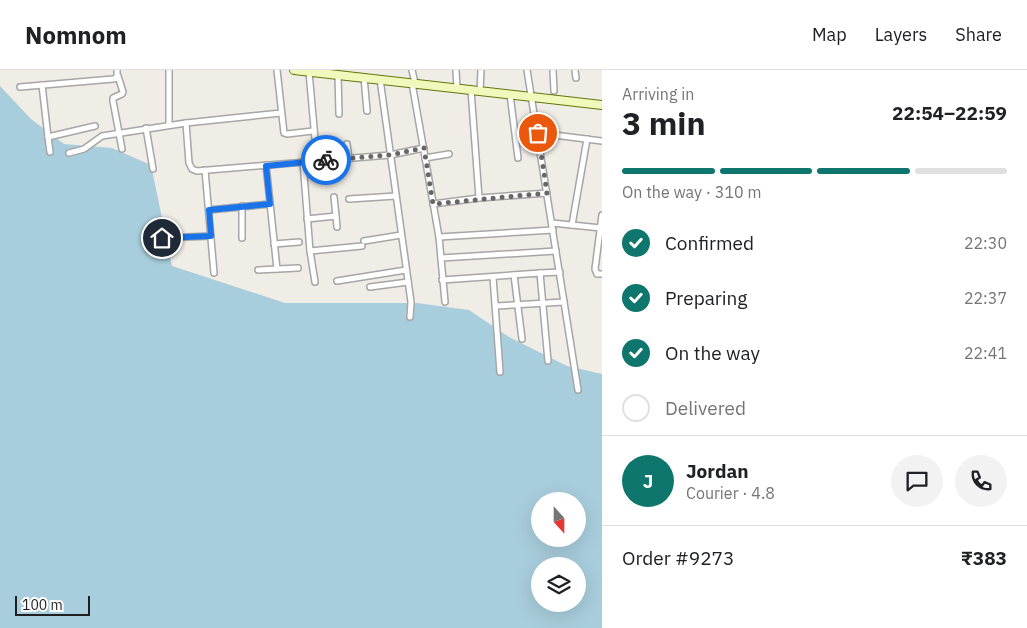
<!DOCTYPE html>
<html lang="en">
<head>
<meta charset="utf-8">
<style>
	body { margin:0; font-family:"IBM Plex Sans",sans-serif; background:#f2f2f2; color:#202124; height:100vh; display:flex; flex-direction:column; font-size:19px; white-space:nowrap }
	* { box-sizing:border-box; margin:0 }
	p { font-size:16px; color:#757577 }
	.icon { flex:none; width:28px; height:28px; fill:none; stroke:currentColor; stroke-width:2; stroke-linecap:round; stroke-linejoin:round }
	.map { position:relative; flex:1; overflow:hidden }
	.drawer { display:flex; flex-direction:column; background:#fff; width:425px }
	.drawer>* { flex:none }
	.needle { width:32px; rotate:159deg }
	.tools { position:absolute; left:531px; top:422px; display:grid; gap:10px }
	.tools a { display:grid; place-items:center; width:55px; height:55px; border-radius:50%; background:#fff; box-shadow:0 5px 20px #0002; font-size:25px }
	.scale { position:absolute; left:15px; bottom:12px; width:75px; box-sizing:border-box; padding-left:5px; border:2px solid #1f1f1f; border-top:0; font-size:14px; line-height:18px; white-space:nowrap; color:#1f1f1f; -webkit-text-stroke:4px #fff; paint-order:stroke }
	.pin { position:absolute; display:grid; place-items:center; width:42px; height:42px; color:#fff; margin:-21px; border:2px solid #fff; border-radius:50%; box-shadow:0 1px 5px #0007 }
	.courier { position:absolute; display:grid; place-items:center; width:50px; height:50px; margin:-25px; border:4px solid #1a73e8; border-radius:50%; background:#fff; color:#222; box-shadow:0 1px 6px #0007 }
	.head em { font-style:normal; font-weight:700 }
	.head div { display:flex; flex-direction:column-reverse }
	.head { display:flex; align-items:center; justify-content:space-between; height:85px; padding:0 20px }
	h1 { font-size:32px; font-weight:700; line-height:38px }
	.bar { display:grid; grid-template-columns:repeat(4,1fr); gap:8px 5px; align-content:center; height:60px; padding:0 20px }
	.bar i { height:6px; border-radius:4px; background:#e0e0e0 }
	.bar .active { background:#0f766e }
	.bar p { grid-column:span 4 }
	.line { display:flex; align-items:center; gap:12px; padding:0 20px; border-top:1px solid #e0e0e0 }
	.line div { flex:1 }
	.round { display:grid; place-items:center; flex:none; width:52px; height:52px; border-radius:26px; background:#f2f2f2 }
	ol { padding:0 20px; list-style:none }
	li { display:flex; align-items:center; gap:15px; height:55px }
	li p { margin-inline-start:auto }
	li .icon { padding:5px; border-radius:50%; background:#0f766e; color:#fff; stroke-width:4 }
	li:last-child { color:#757577 }
	li i { width:28px; height:28px; border:2px solid #e0e0e0; border-radius:50% }
	header { display:flex; align-items:center; gap:30px; box-sizing:border-box; height:70px; padding:0 25px; background:#fff; border-bottom:1px solid #e0e0e0 }
	header strong { font-size:24px }
	nav { display:flex; gap:28px; margin-inline-start:auto; font-size:18px }
	main { display:flex; flex:1; min-height:0 }
	.map>svg:first-child { display:block }
</style>
</head>
<body>
<header>
<strong>Nomnom</strong>
<nav><a>Map</a><a>Layers</a><a>Share</a></nav>
</header>
<main>
<div class="map">
<svg width="602" height="558" viewBox="0 0 602 558">
	<rect width="100%" height="100%" fill="#f0ede6"/>
	<path fill="#a8cddc" fill-rule="evenodd" d="M0 16 31 49 64 74 112 78 151 95 172 196 285 233H417L469 240 509 267 567 296 602 304V558H0ZM540 431H578V469H540ZM540 496H578V534H540Z"/>
	<g fill="none" stroke-linecap="round" stroke-linejoin="round">
		<g stroke="#a6a6a6" stroke-width="8">
			<g id="street">
				<path d="M169 0V55"/>
				<path d="M277 0 284 63 287 64 313 61"/>
				<path d="M412 0 415 13"/>
				<path d="M456 0 457 18"/>
				<path d="M527 0 578 320"/>
				<path d="M553 0 554 21"/>
				<path d="M575 0 576 8"/>
				<path d="M309 2 317 91"/>
				<path d="M338 5 339 44"/>
				<path d="M118 6 123 22 122 24 113 28V31L122 79"/>
				<path d="M364 7 367 41"/>
				<path d="M380 9 411 232 410 247"/>
				<path d="M412 13 439 167 445 232"/>
				<path d="M42 15 48 67 95 56"/>
				<path d="M20 17 113 9 117 8V0"/>
				<path d="M471 20 479 128 547 123"/>
				<path d="M480 21 481 0"/>
				<path d="M510 24 518 88"/>
				<path d="M186 53 281 43"/>
				<path d="M146 58 153 99"/>
				<path d="M538 63 602 71"/>
				<path d="M48 67 50 82"/>
				<path d="M347 74 349 89"/>
				<path d="M69 83 84 79 102 66 186 53 189 93 192 99 197 101 390 85 424 78"/>
				<path d="M425 88 449 84"/>
				<path d="M303 92 310 181 315 212"/>
				<path d="M266 95 277 199"/>
				<path d="M205 100 214 203"/>
				<path d="M334 127 336 146"/>
				<path d="M349 129 396 126"/>
				<path d="M433 134 479 128"/>
				<path d="M242 136V168"/>
				<path d="M209 140 270 134"/>
				<path d="M602 145 595 199 597 204H602"/>
				<path d="M307 149 336 146 337 157"/>
				<path d="M552 153 601 158"/>
				<path d="M572 155 587 69"/>
				<path d="M439 167 553 160"/>
				<path d="M162 168 211 166"/>
				<path d="M364 171 401 165"/>
				<path d="M274 174 299 172"/>
				<path d="M310 181 362 176"/>
				<path d="M441 188 556 181"/>
				<path d="M258 200 298 198"/>
				<path d="M540 203 560 202"/>
				<path d="M514 205 522 269"/>
				<path d="M493 207 500 302"/>
				<path d="M442 210 540 203 548 291"/>
				<path d="M337 211 406 200"/>
				<path d="M370 217 408 212"/>
				<path d="M496 236 564 232"/>
			</g>
		</g>
		<g stroke="#637508" stroke-width="10">
			<path id="secondary" d="M294 0 602 35"/>
		</g>
		<use href="#street" stroke="#fff" stroke-width="5"/>
		<use href="#secondary" stroke="#f2f8bc" stroke-width="8"/>
	</g>
	<g fill="none" stroke-linecap="round" stroke-linejoin="round">
		<path stroke="#686765" stroke-width="5" stroke-dasharray="0 9" d="M326 90 390 85 424 78 433 134 547 123 538 63"/>
		<path stroke="#1a73e8" stroke-width="6" d="M162 168 211 166 209 140 270 134 266 96 326 90"/>
	</g>
</svg>
<div class="tools">
<a><svg class="needle" viewBox="-14 -14 28 28"><path d="M0-13l5 13h-10z" fill="#e53935"/><path d="M0 13l5-13h-10z" fill="#757577"/></svg></a>
<a><svg class="icon" aria-label="layers" viewBox="0 0 24 24"><path d="M12 4l9 5-9 5-9-5zM3 14l9 5 9-5"/></svg></a>
</div>
<div class="scale">100 m</div>
<div class="pin" style="left:538px;top:63px;background:#ea580c"><svg class="icon" aria-label="bag" viewBox="0 0 24 24"><path d="M5 8h14l-1 12H6zM9 8a3 3 0 0 1 6 0"/></svg></div>
<div class="pin" style="left:162px;top:168px;background:#1f2937"><svg class="icon" aria-label="home" viewBox="0 0 24 24"><path d="M3 11l9-7 9 7M6 9v11h12V9"/></svg></div>
<div class="courier" style="left:326px;top:90px"><svg class="icon" aria-label="bike" viewBox="0 0 24 24"><circle cx="6" cy="16" r="4"/><circle cx="18" cy="16" r="4"/><path d="M6 16l4-8h5l3 8M10 8l3 8H6M13 5h3"/></svg></div>
</div>
<section class="drawer">
<div class="head"><div><h1>3 min</h1><p>Arriving in</p></div><em>22:54–22:59</em></div>
<div class="bar"><i class="active"></i><i class="active"></i><i class="active"></i><i></i><p>On the way · 310 m</p></div>
<ol>
<li><svg class="icon" aria-label="check" viewBox="0 0 24 24"><path d="M5 12l5 5 9-10"/></svg>Confirmed<p>22:30</p></li>
<li><svg class="icon" aria-label="check" viewBox="0 0 24 24"><path d="M5 12l5 5 9-10"/></svg>Preparing<p>22:37</p></li>
<li><svg class="icon" aria-label="check" viewBox="0 0 24 24"><path d="M5 12l5 5 9-10"/></svg>On the way<p>22:41</p></li>
<li><i></i>Delivered</li>
</ol>
<div class="line" style="height:90px"><b class="round" style="background:#0f766e;color:#fff">J</b><div><b>Jordan</b><p>Courier · 4.8</p></div><a class="round"><svg class="icon" aria-label="chat" viewBox="0 0 24 24"><path d="M4 5h16v11H9l-5 4z"/></svg></a><a class="round"><svg class="icon" aria-label="phone" viewBox="0 0 24 24"><path d="M5 4h4l2 5-3 2q2 4 5 5l2-3 5 2v4C11 20 4 13 5 4z"/></svg></a></div>
<div class="line" style="height:65px"><div>Order #9273</div><b>₹383</b></div>
</section>
</main>
</body>
</html>
